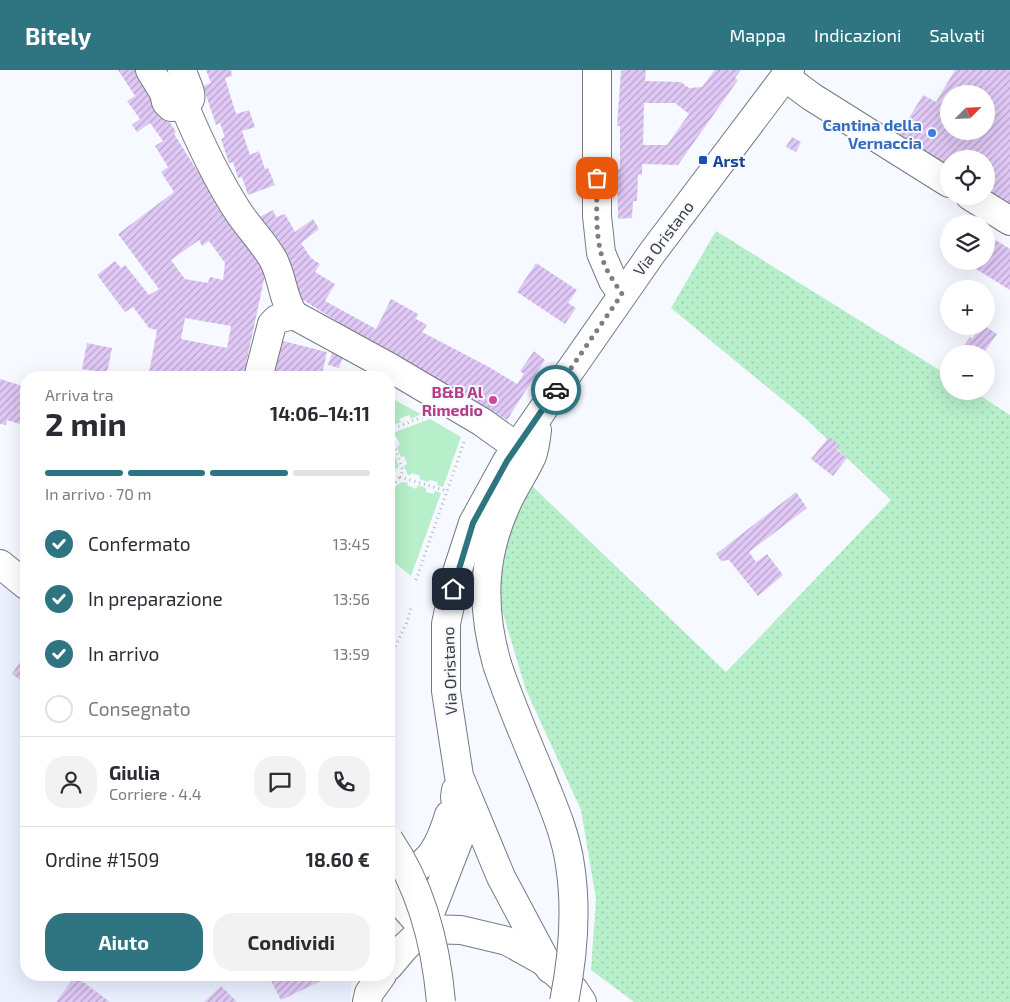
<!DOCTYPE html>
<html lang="it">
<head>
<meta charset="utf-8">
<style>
	body { margin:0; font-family:"Exo 2",sans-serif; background:#f2f2f3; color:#2b2b33; height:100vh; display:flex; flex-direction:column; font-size:19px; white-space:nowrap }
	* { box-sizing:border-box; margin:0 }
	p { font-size:16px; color:#7c7c81 }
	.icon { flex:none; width:28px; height:28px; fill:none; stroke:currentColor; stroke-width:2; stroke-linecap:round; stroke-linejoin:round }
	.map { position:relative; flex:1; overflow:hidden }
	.side { position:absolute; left:20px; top:301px; width:375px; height:610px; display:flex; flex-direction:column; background:#fff; border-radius:20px; box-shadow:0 5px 20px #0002 }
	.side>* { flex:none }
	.needle { width:32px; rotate:66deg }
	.tools { position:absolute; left:940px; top:15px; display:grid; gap:10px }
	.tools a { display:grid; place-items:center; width:55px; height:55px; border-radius:50%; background:#fff; box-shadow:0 5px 20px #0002; font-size:25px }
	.pin { position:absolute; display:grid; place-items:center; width:42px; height:42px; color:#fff; margin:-21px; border-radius:10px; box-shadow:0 2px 8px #0006 }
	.courier { position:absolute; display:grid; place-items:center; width:50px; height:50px; margin:-25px; border:4px solid #2e7481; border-radius:50%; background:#fff; color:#222; box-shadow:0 1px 6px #0007 }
	.overview em { font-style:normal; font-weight:700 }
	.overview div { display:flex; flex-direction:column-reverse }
	.overview { display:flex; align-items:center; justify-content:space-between; height:85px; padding:0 25px }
	h1 { font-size:32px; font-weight:700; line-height:38px }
	.bar { display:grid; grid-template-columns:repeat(4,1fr); gap:8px 5px; align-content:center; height:60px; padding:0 25px }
	.bar i { height:6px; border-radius:4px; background:#e1e1e2 }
	.bar .active { background:#2e7481 }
	.bar p { grid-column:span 4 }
	.line { display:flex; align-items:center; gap:12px; padding:0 25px; border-top:1px solid #e1e1e2 }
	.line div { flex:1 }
	.round { display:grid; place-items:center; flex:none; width:52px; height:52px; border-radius:20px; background:#f2f2f3 }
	ol { padding:0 25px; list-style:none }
	li { display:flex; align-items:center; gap:15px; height:55px }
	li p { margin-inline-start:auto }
	li .icon { padding:5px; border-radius:50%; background:#2e7481; color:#fff; stroke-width:4 }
	li:last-child { color:#7c7c81 }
	li i { width:28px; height:28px; border:2px solid #e1e1e2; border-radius:50% }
	.cta { display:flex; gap:10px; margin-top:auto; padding:10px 25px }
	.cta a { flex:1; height:58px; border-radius:20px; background:#2e7481; color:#fff; font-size:20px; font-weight:700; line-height:58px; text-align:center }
	.cta a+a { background:#f2f2f3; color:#2b2b33 }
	header { display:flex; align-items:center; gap:30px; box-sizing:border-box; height:70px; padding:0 25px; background:#2e7481; color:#fff }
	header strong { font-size:24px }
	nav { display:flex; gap:28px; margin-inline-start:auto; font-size:18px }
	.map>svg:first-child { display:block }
</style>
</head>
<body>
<header>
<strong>Bitely</strong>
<nav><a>Mappa</a><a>Indicazioni</a><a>Salvati</a></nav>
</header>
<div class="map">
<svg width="1010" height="932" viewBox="0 0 1010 932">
	<defs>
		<pattern id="grass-dots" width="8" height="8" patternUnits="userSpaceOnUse" patternTransform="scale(1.25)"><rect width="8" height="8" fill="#b7efca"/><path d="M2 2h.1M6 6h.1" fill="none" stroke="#9eceaf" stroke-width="1.8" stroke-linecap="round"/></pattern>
		<pattern id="building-hatch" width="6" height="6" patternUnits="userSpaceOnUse" patternTransform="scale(1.25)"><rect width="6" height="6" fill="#e0c9f6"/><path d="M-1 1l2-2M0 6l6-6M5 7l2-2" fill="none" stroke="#b7a4c9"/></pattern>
	</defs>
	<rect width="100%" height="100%" fill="#f6f9ff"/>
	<path fill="#eaf0fe" d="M0 514 26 533V905H352L350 932H0Z"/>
	<path fill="url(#grass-dots)" d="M716 161 949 306V321H973L1010 345V932H634L591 900 596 829 581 740 526 620 495 517 500 486 527 411 726 602 891 430 806 349 671 238Z"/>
	<g fill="#b7efca">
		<path d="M389 327 421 344 411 349 409 345 399 349 401 352 394 355 390 354 389 350 391 349 389 343Z"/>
		<path d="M430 349 461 367 443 417 437 415 438 412 430 410 428 412 419 409 420 406 412 403 410 405H408L404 396 407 394 404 386 401 387 397 377 400 374 396 366 393 367 395 362Z"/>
		<path d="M389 369 399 397 395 399 393 405 395 408 389 415Z"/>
		<path d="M402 412 408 413 407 415 416 419 418 415 426 418V422L434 424 435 421 441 423 411 506 389 488V431L390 428 389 425 397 415Z"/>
	</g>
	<g fill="url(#building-hatch)" fill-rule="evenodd">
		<path d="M118 0H137L176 62 174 64 221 138 266 200 243 308H185L176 306V308H148L157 260 149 258 133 237 125 242 97 205 115 191 121 198 125 195 149 225 159 219 118 164 174 122 161 102 168 97 155 76 163 71 150 53 137 62 132 55 140 49 127 31 135 26ZM199 170 202 176 209 171 225 193 223 210 210 207 208 213 185 209 171 190ZM185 248 231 256 227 278 181 269Z"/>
		<path d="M206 0H231L232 6 225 8 236 44 249 40 255 57 242 61 250 85 259 81 265 99 268 98 275 115 248 125 242 107 238 108 233 92 229 93 221 69 225 67 220 53 216 55 203 16 211 13Z"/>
		<path d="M624 0H646L645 11 681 12 689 18 702 17 715 0H741L735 8 738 10 678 95 642 94V105L638 104 637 131H633L632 148 618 149 617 99H620V56H617L621 1ZM644 33H675L689 44 667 75H643Z"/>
		<path d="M955 0H1010V134L986 120V89H949V97L898 66 923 25 936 32ZM949 24H986V61H949Z"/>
		<path d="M792 67 801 72 796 82 786 77Z"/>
		<path d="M273 140 276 147 285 144 295 162 313 149 319 159 301 173 311 188 320 194 315 202 335 214 325 231 376 259 391 229 418 244 416 249 427 255 422 262 489 297 517 314 524 304 520 301 534 281 545 290 507 350 370 272 300 228 256 149Z"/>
		<path d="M994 169 1010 179V220L976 199 980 191H986V182Z"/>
		<path d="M536 193 577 220 568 233 576 238 565 254 517 222Z"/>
		<path d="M981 256H985L997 264 983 284H958L970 267 972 269Z"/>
		<path d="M275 269 327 282 321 308H266Z"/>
		<path d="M87 273 112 278 107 303 82 299Z"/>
		<path d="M332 283 343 287 339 298 328 295Z"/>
		<path d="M0 309 26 317V356L7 350 6 355 0 354Z"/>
		<path d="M829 367 840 375 836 379 847 388 833 406 811 389Z"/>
		<path d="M796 422 807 438 749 482 756 492 767 484 783 505 758 526 729 490 721 491 716 484Z"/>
		<path d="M26 583V614L12 604Z"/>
		<path d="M268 905H323L325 909 281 930Z"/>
		<path d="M75 906 110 932H56Z"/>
		<path d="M221 916 237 932H204Z"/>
	</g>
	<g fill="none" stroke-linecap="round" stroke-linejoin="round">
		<g stroke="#757982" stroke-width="30">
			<g id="minor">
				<path d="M150 0 164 23 166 32 171 37C204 35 186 18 182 0"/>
				<path d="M597 0V146L601 183 613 211 622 224"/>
				<path d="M785 7 812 27 949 113"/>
				<path d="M184 35C199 71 216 107 237 140 248 157 263 172 273 189 283 208 282 228 294 245L389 297 482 352 517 377"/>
				<path d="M970 126 1010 151"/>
				<path d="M258 308 272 254 277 249 294 245"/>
			</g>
		</g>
		<g stroke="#757982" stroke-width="30">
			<g id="major">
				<path d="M0 494 26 515"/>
				<path d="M497 594C481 538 482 486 507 433 514 417 525 402 532 386 535 378 536 368 537 360"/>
				<path d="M389 800C426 808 440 775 449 745"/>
				<path d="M389 819 424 859"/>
				<path d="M424 859 459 769V749L455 727 456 720"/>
				<path d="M389 896 405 877 424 859 461 860 507 871 543 891 574 920 582 932"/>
				<path d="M550 899 501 807 459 706 446 621V554L457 502 473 453 507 391 652 183 790 0"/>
				<path d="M367 932 369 923 382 905"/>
			</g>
		</g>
		<g stroke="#b4b7bc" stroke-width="3" stroke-dasharray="1 4" stroke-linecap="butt">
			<path d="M389 360 403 401 400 407 447 421"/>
			<path d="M389 360 425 346"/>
			<path d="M389 420 400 407"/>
			<path d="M416 510 465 369"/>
			<path d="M389 590 407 552 411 538"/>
		</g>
		<use href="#minor" stroke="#fff" stroke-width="28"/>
		<use href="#major" stroke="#fff" stroke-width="28"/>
		<g stroke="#757982" stroke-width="30" stroke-linecap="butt">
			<g id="major-bridge">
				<path d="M497 594C510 633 526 670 542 708 553 736 566 765 570 795 577 840 573 887 564 932"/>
				<path d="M389 770C421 817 436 875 441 932"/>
			</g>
		</g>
		<use href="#major-bridge" stroke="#fff" stroke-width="28"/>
	</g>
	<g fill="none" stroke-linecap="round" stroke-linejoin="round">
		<path stroke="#7c7e83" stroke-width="5" stroke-dasharray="0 9" d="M556 320 622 224C614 212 604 198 601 183 595 161 597 131 597 108"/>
		<path stroke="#2e7481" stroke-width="6" d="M453 519 473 453 507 391 556 320"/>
	</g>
	<circle fill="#3f7fe0" stroke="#f6f9ff" stroke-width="2" cx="932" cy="63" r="5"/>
	<rect fill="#1a4fb4" stroke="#f6f9ff" stroke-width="2" x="698" y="85" width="10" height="10" rx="2.5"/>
	<circle fill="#d1479c" stroke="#f6f9ff" stroke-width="2" cx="493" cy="330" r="5"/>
	<g text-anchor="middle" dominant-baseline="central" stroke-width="4" stroke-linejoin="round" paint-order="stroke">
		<g font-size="16" font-weight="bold" fill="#366cbe" stroke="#f6f9ff" text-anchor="end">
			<text x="922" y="54">Cantina della<tspan x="922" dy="18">Vernaccia</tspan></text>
		</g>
		<g font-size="16" font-weight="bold" fill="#164399" stroke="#f6f9ff" text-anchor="start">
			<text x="713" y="90">Arst</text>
		</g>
		<g font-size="16" fill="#3a3c40" stroke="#f6f9ff">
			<text transform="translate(663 168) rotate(-53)">Via Oristano</text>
			<text transform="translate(449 601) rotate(-92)">Via Oristano</text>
		</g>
		<g font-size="16" font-weight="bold" fill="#b23c85" stroke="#f6f9ff" text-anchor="end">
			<text x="483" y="321">B&amp;B Al<tspan x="483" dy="18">Rimedio</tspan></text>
		</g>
	</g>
</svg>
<div class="tools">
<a><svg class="needle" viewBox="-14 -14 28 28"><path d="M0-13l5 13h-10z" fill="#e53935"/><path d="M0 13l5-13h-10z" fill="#7c7c81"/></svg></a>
<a><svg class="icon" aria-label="locate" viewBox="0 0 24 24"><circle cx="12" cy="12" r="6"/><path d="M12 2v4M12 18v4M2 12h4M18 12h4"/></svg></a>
<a><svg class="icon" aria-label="layers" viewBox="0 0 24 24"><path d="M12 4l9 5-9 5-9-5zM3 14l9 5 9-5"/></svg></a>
<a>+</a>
<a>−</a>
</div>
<div class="pin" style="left:597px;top:108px;background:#ea580c"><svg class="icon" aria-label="bag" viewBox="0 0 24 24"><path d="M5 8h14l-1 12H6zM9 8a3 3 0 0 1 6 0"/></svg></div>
<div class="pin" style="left:453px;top:519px;background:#1f2937"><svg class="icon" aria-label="home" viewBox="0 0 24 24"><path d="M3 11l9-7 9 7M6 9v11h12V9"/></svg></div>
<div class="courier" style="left:556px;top:320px"><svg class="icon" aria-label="car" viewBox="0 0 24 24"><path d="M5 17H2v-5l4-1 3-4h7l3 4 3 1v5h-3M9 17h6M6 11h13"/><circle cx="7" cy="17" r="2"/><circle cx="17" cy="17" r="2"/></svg></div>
<section class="side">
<div class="overview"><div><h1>2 min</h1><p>Arriva tra</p></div><em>14:06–14:11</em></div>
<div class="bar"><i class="active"></i><i class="active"></i><i class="active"></i><i></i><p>In arrivo · 70 m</p></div>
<ol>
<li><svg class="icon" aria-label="check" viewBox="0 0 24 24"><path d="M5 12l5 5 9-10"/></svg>Confermato<p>13:45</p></li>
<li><svg class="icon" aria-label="check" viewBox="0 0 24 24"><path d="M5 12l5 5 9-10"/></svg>In preparazione<p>13:56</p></li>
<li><svg class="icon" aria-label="check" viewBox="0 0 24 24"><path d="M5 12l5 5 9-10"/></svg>In arrivo<p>13:59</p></li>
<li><i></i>Consegnato</li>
</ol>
<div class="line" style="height:90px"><a class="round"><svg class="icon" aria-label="person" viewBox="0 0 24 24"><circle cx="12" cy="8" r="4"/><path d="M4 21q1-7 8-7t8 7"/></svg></a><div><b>Giulia</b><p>Corriere · 4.4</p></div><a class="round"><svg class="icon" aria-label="chat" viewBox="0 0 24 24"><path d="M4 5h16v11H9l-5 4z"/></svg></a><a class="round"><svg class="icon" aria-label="phone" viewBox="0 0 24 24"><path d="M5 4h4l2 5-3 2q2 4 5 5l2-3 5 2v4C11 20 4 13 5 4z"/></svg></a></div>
<div class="line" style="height:65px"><div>Ordine #1509</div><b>18.60 €</b></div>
<div class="cta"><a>Aiuto</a><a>Condividi</a></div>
</section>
</div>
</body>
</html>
